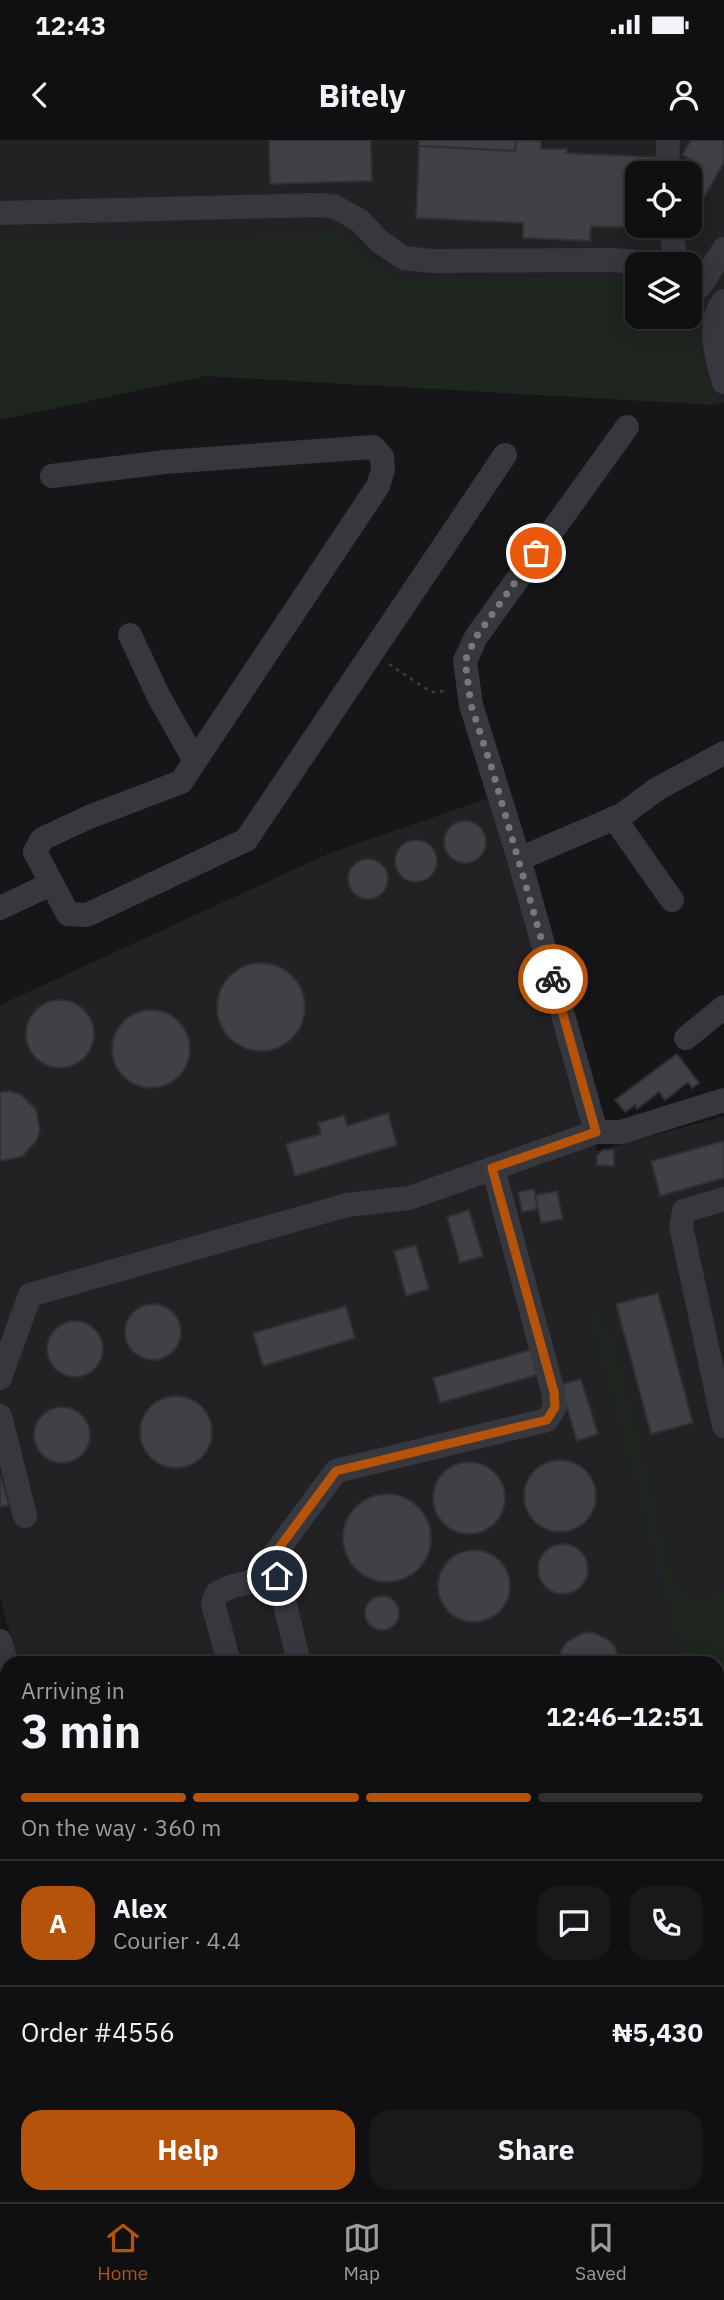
<!DOCTYPE html>
<html lang="en">
<head>
<meta charset="utf-8">
<style>
	body { margin:0; font-family:"IBM Plex Sans",sans-serif; background:#19191b; color:#f1f3f6; height:100vh; display:flex; flex-direction:column; font-size:26px; white-space:nowrap }
	* { box-sizing:border-box; margin:0 }
	p { font-size:23px; color:#9c9d9f }
	.icon { flex:none; width:38px; height:38px; fill:none; stroke:currentColor; stroke-width:2; stroke-linecap:round; stroke-linejoin:round }
	.map { position:relative; flex:1; overflow:hidden }
	.panel { position:absolute; left:0px; top:1516px; width:724px; height:548px; display:flex; flex-direction:column; background:#101012; border-radius:21px 21px 0 0; box-shadow:0 4px 18px #0003,0 0 0 2px #303032 }
	.panel>* { flex:none }
	.fabs { position:absolute; left:625px; top:21px; display:grid; gap:14px }
	.fabs a { display:grid; place-items:center; width:77px; height:77px; border-radius:14px; background:#101012; box-shadow:0 4px 18px #0003,0 0 0 2px #303032; font-size:35px }
	.pin { position:absolute; display:grid; place-items:center; width:60px; height:60px; color:#fff; margin:-30px; border:4px solid #fff; border-radius:50%; box-shadow:0 2px 7px #0007 }
	.courier { position:absolute; display:grid; place-items:center; width:70px; height:70px; margin:-35px; border:5px solid #b45309; border-radius:50%; background:#fff; color:#222; box-shadow:0 2px 9px #0007 }
	.headline em { font-style:normal; font-weight:700 }
	.headline div { display:flex; flex-direction:column-reverse }
	.headline { display:flex; align-items:center; justify-content:space-between; height:119px; padding:0 21px }
	h1 { font-size:46px; font-weight:700; line-height:52px }
	.bar { display:grid; grid-template-columns:repeat(4,1fr); gap:10px 7px; align-content:center; height:84px; padding:0 21px }
	.bar i { height:9px; border-radius:5px; background:#303032 }
	.bar .active { background:#b45309 }
	.bar p { grid-column:span 4 }
	.line { display:flex; align-items:center; gap:18px; padding:0 21px; border-top:2px solid #303032 }
	.line div { flex:1 }
	.round { display:grid; place-items:center; flex:none; width:74px; height:74px; border-radius:21px; background:#19191b }
	.primary-button { display:flex; gap:14px; margin-top:auto; padding:14px 21px }
	.primary-button a { flex:1; height:80px; border-radius:21px; background:#b45309; color:#fff; font-size:28px; font-weight:700; line-height:80px; text-align:center }
	.primary-button a+a { background:#19191b; color:#f1f3f6 }
	.status { display:flex; justify-content:space-between; align-items:center; height:49px; padding:0 35px; background:#101012; direction:ltr }
	.status svg { height:19px; fill:currentColor }
	header { display:flex; justify-content:space-between; align-items:center; height:91px; padding:0 21px; background:#101012; font-size:32px; font-weight:700 }
	.menu { display:flex; justify-content:space-around; align-items:center; height:98px; border-top:2px solid #303032; background:#101012; font-size:19px; color:#9c9d9f }
	.menu a { display:grid; justify-items:center; gap:4px }
	.menu .active { color:#b45309 }
	.map>svg:first-child { display:block }
</style>
</head>
<body>
<div class="status"><b>12:43</b><svg viewBox="0 0 49 12"><path d="M0 12V9h3v3zM5 12V6h3v6zM10 12V3h3v9zM15 12V0h3v12zM26 1h20v11H26zM47 4h2v5h-2z"/></svg></div>
<header><svg class="icon" aria-label="back" viewBox="0 0 24 24"><path d="M15 5l-7 7 7 7"/></svg>Bitely<svg class="icon" aria-label="person" viewBox="0 0 24 24"><circle cx="12" cy="8" r="4"/><path d="M4 21q1-7 8-7t8 7"/></svg></header>
<div class="map">
<svg width="724" height="2062" viewBox="0 0 724 2062">
	<rect width="100%" height="100%" fill="#161618"/>
	<g fill="#222225" fill-rule="evenodd">
		<path d="M0 0H724V262L716 265 206 236 0 280ZM637 33H690V86H637ZM637 124H690V177H637Z"/>
		<path d="M489 658 558 898 597 1011 724 976V1606L718 1607V1522H18L0 1458V865L330 713Z"/>
	</g>
	<g fill="#1e261f">
		<path d="M341 93 391 136 637 139V177H686L717 265 206 236 0 280V102Z"/>
		<path d="M587 1164 612 1192 668 1423 679 1453 699 1458 724 1452V1606L718 1607V1522H683Z"/>
	</g>
	<g fill="#404145" stroke="#303034" stroke-width="2">
		<path d="M269 0H371L372 41 270 44Z"/>
		<path d="M419 0H516L515 11 419 6Z"/>
		<path d="M516 0 541 1V9H567L566 13 658 17 657 33H637V86H655V89L591 86 590 101 523 98V83L416 78 419 6 515 11Z"/>
		<path d="M691 0H724V22L702 61 690 54V49L702 26 682 15Z"/>
		<circle cx="465" cy="702" r="21"/>
		<circle cx="416" cy="721" r="21"/>
		<circle cx="368" cy="739" r="20"/>
		<circle cx="261" cy="867" r="44"/>
		<circle cx="60" cy="894" r="34"/>
		<circle cx="151" cy="909" r="39"/>
		<path d="M677 914 699 943 692 948 688 942 665 960 659 952 637 969 635 965 625 972 615 960Z"/>
		<path d="M9 951 20 954 36 969 40 990 37 1000 23 1016 2 1021 0 1020V952Z"/>
		<path d="M388 973 397 1005 295 1036 286 1004 321 994 318 983 344 975 347 986Z"/>
		<path d="M724 1001V1038L660 1056 651 1021Z"/>
		<path d="M603 1010H614V1026L597 1025V1015Z"/>
		<path d="M534 1049 538 1069 522 1072 518 1052Z"/>
		<path d="M557 1051 563 1079 541 1083 535 1055Z"/>
		<path d="M469 1070 483 1116 460 1123 447 1077Z"/>
		<path d="M416 1105 429 1149 406 1156 394 1111Z"/>
		<path d="M658 1153 693 1283 651 1294 616 1164Z"/>
		<circle cx="153" cy="1192" r="28"/>
		<path d="M346 1166 355 1198 263 1226 253 1193Z"/>
		<circle cx="75" cy="1209" r="28"/>
		<path d="M537 1208 544 1233 440 1263 433 1238Z"/>
		<path d="M581 1239 598 1294 577 1301 560 1245Z"/>
		<circle cx="176" cy="1292" r="36"/>
		<circle cx="62" cy="1295" r="28"/>
		<circle cx="560" cy="1356" r="36"/>
		<circle cx="469" cy="1358" r="36"/>
		<path d="M0 1334 9 1365 0 1367Z"/>
		<circle cx="387" cy="1398" r="44"/>
		<circle cx="563" cy="1429" r="25"/>
		<circle cx="474" cy="1446" r="36"/>
		<circle cx="382" cy="1473" r="17"/>
		<path d="M592 1492 609 1500 615 1507 619 1522H559L561 1510 567 1502 583 1493Z"/>
		<path d="M613 2056H636V2059L614 2062Z"/>
	</g>
	<g fill="none" stroke-linecap="round" stroke-linejoin="round">
		<g stroke="#3d3f44" stroke-width="2.5" stroke-dasharray="3.5 5" stroke-linecap="butt">
			<path d="M389 524 431 552 447 551"/>
			<path d="M0 2024 7 2039"/>
			<path d="M15 2056 17 2062"/>
			<path d="M397 2056 403 2062"/>
			<path d="M320 2062 324 2056"/>
		</g>
		<g stroke="#37383d" stroke-width="24">
			<path d="M667 33 668 0"/>
			<path d="M0 73 321 65 335 67 359 80 379 101 404 118 432 121 613 120 660 124"/>
			<path d="M670 86 677 124"/>
			<path d="M700 146 724 109"/>
			<path d="M724 161C706 180 717 220 724 242"/>
			<path d="M52 336 165 322 373 307 382 317 383 330 378 346 181 642 89 677 42 699 35 712 68 774 87 775 246 700 505 315"/>
			<path d="M130 495 159 557 195 621"/>
			<path d="M614 678 672 760"/>
			<path d="M519 719 622 675 657 649 724 613"/>
			<path d="M0 768 51 744"/>
			<path d="M686 898 724 867"/>
			<path d="M596 992 519 719 471 565 465 521 476 497 627 287"/>
			<path d="M724 1059 684 1071 681 1086 724 1286"/>
			<path d="M0 1238 30 1155 347 1065 409 1058 596 992H621L724 960"/>
			<path d="M0 1276 25 1376"/>
			<path d="M0 1501 7 1525"/>
			<path d="M229 1522 213 1464 217 1453 233 1446 277 1436"/>
			<path d="M299 1522 273 1416 336 1331 547 1280 555 1267 553 1252 493 1028"/>
			<path d="M0 1576 7 1577"/>
			<path d="M718 1629 724 1628"/>
		</g>
	</g>
	<g fill="none" stroke-linecap="round" stroke-linejoin="round">
		<path stroke="#757880" stroke-width="7" stroke-dasharray="0 12.6" d="M536 413 476 497 465 521 471 565 492 629 553 839"/>
		<path stroke="#b45309" stroke-width="9" d="M277 1436 273 1416 336 1331 547 1280 555 1267 554 1252 492 1028 596 992 553 839"/>
	</g>
</svg>
<div class="fabs">
<a><svg class="icon" aria-label="locate" viewBox="0 0 24 24"><circle cx="12" cy="12" r="6"/><path d="M12 2v4M12 18v4M2 12h4M18 12h4"/></svg></a>
<a><svg class="icon" aria-label="layers" viewBox="0 0 24 24"><path d="M12 4l9 5-9 5-9-5zM3 14l9 5 9-5"/></svg></a>
</div>
<div class="pin" style="left:536px;top:413px;background:#ea580c"><svg class="icon" aria-label="bag" viewBox="0 0 24 24"><path d="M5 8h14l-1 12H6zM9 8a3 3 0 0 1 6 0"/></svg></div>
<div class="pin" style="left:277px;top:1436px;background:#1f2937"><svg class="icon" aria-label="home" viewBox="0 0 24 24"><path d="M3 11l9-7 9 7M6 9v11h12V9"/></svg></div>
<div class="courier" style="left:553px;top:839px"><svg class="icon" aria-label="bike" viewBox="0 0 24 24"><circle cx="6" cy="16" r="4"/><circle cx="18" cy="16" r="4"/><path d="M6 16l4-8h5l3 8M10 8l3 8H6M13 5h3"/></svg></div>
<section class="panel">
<div class="headline"><div><h1>3 min</h1><p>Arriving in</p></div><em>12:46–12:51</em></div>
<div class="bar"><i class="active"></i><i class="active"></i><i class="active"></i><i></i><p>On the way · 360 m</p></div>
<div class="line" style="height:126px"><b class="round" style="background:#b45309;color:#fff">A</b><div><b>Alex</b><p>Courier · 4.4</p></div><a class="round"><svg class="icon" aria-label="chat" viewBox="0 0 24 24"><path d="M4 5h16v11H9l-5 4z"/></svg></a><a class="round"><svg class="icon" aria-label="phone" viewBox="0 0 24 24"><path d="M5 4h4l2 5-3 2q2 4 5 5l2-3 5 2v4C11 20 4 13 5 4z"/></svg></a></div>
<div class="line" style="height:91px"><div>Order #4556</div><b>₦5,430</b></div>
<div class="primary-button"><a>Help</a><a>Share</a></div>
</section>
</div>
<nav class="menu">
<a class="active"><svg class="icon" aria-label="home" viewBox="0 0 24 24"><path d="M3 11l9-7 9 7M6 9v11h12V9"/></svg>Home</a>
<a><svg class="icon" aria-label="map" viewBox="0 0 24 24"><path d="M3 6l6-2 6 2 6-2v14l-6 2-6-2-6 2zM9 4v14M15 6v14"/></svg>Map</a>
<a><svg class="icon" aria-label="saved" viewBox="0 0 24 24"><path d="M7 4h10v16l-5-4-5 4z"/></svg>Saved</a>
</nav>
</body>
</html>
